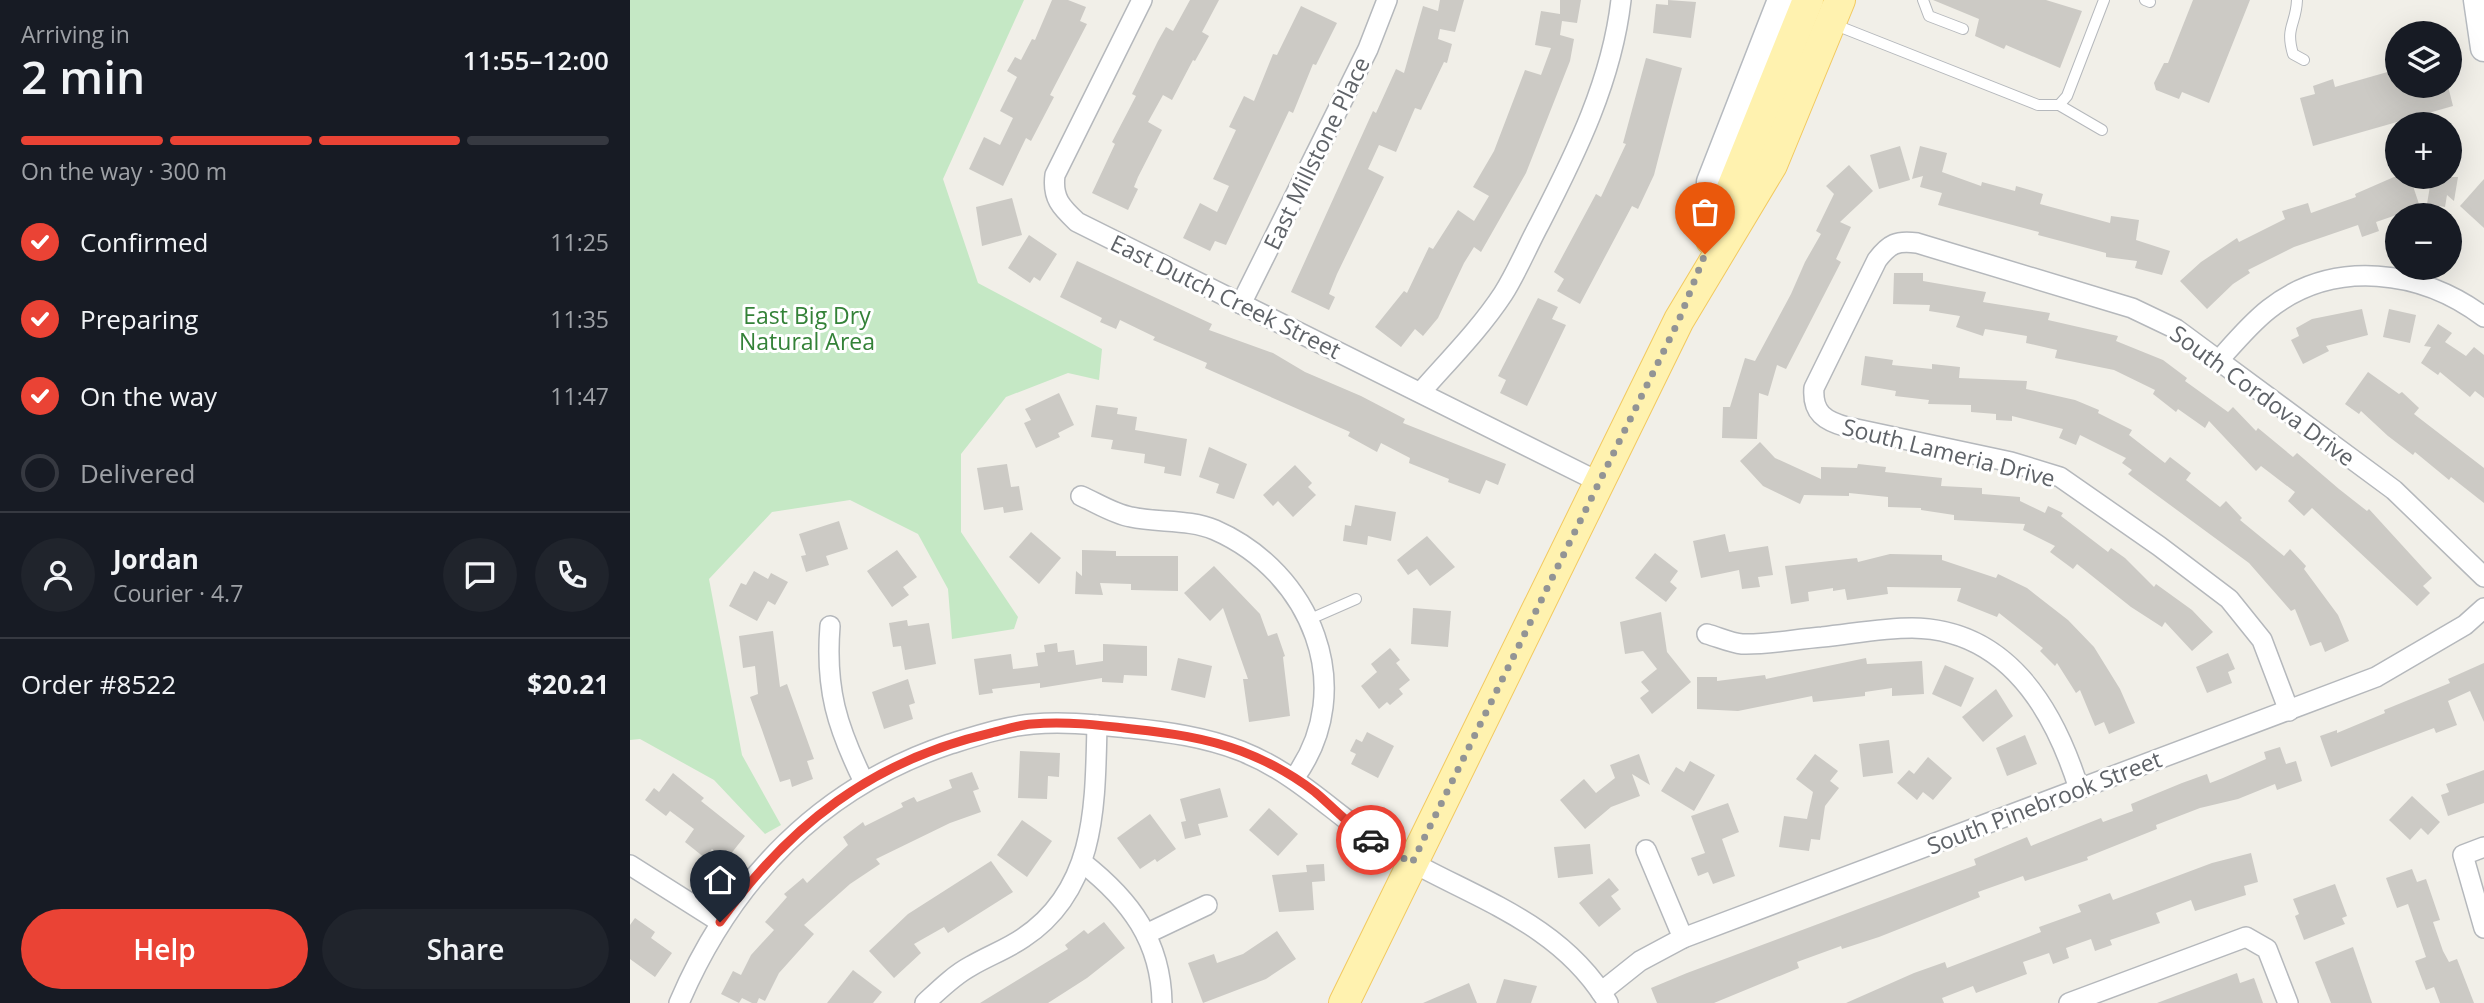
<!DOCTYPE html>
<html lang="en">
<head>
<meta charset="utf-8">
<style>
	body { margin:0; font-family:"Open Sans",sans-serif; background:#20242c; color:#f1f3f6; height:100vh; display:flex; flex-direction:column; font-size:26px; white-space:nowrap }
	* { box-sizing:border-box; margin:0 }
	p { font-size:23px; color:#9ea1a6 }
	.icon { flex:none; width:38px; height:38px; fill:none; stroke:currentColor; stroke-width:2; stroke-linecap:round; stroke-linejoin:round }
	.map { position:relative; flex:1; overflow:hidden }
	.sheet { display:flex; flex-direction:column; background:#171b24; width:630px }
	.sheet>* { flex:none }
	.fabs { position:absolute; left:1755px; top:21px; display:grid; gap:14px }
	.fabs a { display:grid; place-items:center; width:77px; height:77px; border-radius:50%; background:#171b24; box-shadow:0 7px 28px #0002; font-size:35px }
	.pin { position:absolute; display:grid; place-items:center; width:60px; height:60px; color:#fff; margin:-72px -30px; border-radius:50% 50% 50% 0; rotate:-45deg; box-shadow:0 0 7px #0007 }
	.pin .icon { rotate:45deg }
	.courier { position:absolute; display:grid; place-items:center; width:70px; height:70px; margin:-35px; border:5px solid #ea4335; border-radius:50%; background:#fff; color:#222; box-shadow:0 2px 9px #0007 }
	.summary em { font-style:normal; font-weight:600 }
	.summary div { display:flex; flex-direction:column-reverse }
	.summary { display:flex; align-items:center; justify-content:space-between; height:119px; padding:0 21px }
	h1 { font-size:46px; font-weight:600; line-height:52px }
	.bar { display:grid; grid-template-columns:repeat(4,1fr); gap:10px 7px; align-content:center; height:84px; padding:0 21px }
	.bar i { height:9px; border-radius:5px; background:#363941 }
	.bar .selected { background:#ea4335 }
	.bar p { grid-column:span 4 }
	.line { display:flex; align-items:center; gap:18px; padding:0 21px; border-top:2px solid #363941 }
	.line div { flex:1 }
	.round { display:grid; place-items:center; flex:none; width:74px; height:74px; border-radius:37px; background:#20242c }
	ol { padding:0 21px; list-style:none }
	li { display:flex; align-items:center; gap:21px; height:77px }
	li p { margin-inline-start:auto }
	li .icon { padding:7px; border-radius:50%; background:#ea4335; color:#fff; stroke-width:4 }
	li:last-child { color:#9ea1a6 }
	li i { width:38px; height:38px; border:4px solid #363941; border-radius:50% }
	.primary-button { display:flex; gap:14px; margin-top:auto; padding:14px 21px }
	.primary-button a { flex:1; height:80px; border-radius:42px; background:#ea4335; color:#fff; font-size:28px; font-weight:600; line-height:80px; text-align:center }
	.primary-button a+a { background:#20242c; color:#f1f3f6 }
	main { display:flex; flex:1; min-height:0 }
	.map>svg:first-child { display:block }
</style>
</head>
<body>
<main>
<section class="sheet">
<div class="summary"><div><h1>2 min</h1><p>Arriving in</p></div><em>11:55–12:00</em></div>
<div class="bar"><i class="selected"></i><i class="selected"></i><i class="selected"></i><i></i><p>On the way · 300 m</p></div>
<ol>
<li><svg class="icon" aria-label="check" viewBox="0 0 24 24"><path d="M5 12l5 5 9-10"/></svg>Confirmed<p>11:25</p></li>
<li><svg class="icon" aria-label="check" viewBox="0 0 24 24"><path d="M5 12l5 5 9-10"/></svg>Preparing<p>11:35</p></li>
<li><svg class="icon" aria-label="check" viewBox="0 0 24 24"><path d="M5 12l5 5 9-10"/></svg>On the way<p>11:47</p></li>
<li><i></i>Delivered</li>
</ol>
<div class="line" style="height:126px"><a class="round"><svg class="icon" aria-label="person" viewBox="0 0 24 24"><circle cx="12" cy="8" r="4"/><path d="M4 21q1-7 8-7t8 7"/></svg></a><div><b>Jordan</b><p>Courier · 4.7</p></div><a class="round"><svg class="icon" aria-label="chat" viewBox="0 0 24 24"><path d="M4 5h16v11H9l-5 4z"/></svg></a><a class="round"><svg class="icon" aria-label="phone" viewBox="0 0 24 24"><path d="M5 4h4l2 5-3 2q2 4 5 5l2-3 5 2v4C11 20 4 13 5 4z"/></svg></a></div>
<div class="line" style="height:91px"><div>Order #8522</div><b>$20.21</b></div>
<div class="primary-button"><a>Help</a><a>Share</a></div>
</section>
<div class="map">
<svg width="1854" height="1003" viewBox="0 0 1854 1003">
	<rect width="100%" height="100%" fill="#f1efe8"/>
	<path fill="#c5e8c5" d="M0 0H394L313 179 348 283 472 349 469 380 438 373 376 397 331 454V532L388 617 384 629 322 639 318 589 288 534 220 500 142 512 79 579 112 755 151 825 135 834 84 780 10 739 0 740Z"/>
	<g fill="#cccac5">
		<path d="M422 0H438L456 7 450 21 457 24 420 95 424 97 401 141 396 138 373 186 339 169 354 137 370 145 383 118 370 111 387 77 377 71 385 57 391 60 402 39 405 40Z"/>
		<path d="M560 0H589L572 32 579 36 565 61 563 60 542 100 533 95 518 122 532 130 508 177 504 187 508 189 498 210 462 193 485 144 482 142 506 96 502 94 528 41 536 27 543 31Z"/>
		<path d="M810 0H834L825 32 810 29 808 39 822 44 817 63 814 62 791 110 785 108 766 152 749 145 738 169 754 177 707 274 699 294 705 297 699 310 661 292 743 111 746 113 766 69 774 73 793 6 808 11Z"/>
		<path d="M930 0H951L947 23 932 21 930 35 944 39 940 61 896 173 851 252 844 247 834 263 808 318 793 336 785 329 771 347 745 327 774 291 777 293 799 247 803 249 828 210 844 221 859 196 843 187 864 151 895 70 911 75 921 48 905 45 911 11 930 14Z"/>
		<path d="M1038 0 1066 2 1061 38 1023 33 1026 4 1038 5Z"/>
		<path d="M1303 0H1416L1452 11 1430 68 1376 45 1374 49 1345 36 1349 19Z"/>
		<path d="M1563 0H1620L1579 103 1552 92 1549 99 1526 90 1524 83 1534 63H1538Z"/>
		<path d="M671 6 707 23 686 65 683 64 663 113 659 111 596 245 585 241 580 251 553 238 570 203 587 212 599 186 583 179 606 130 599 127 614 96 624 101 643 54 647 55Z"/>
		<path d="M1016 58 1052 68 1038 121 1024 175 1008 209 1002 206 950 304 927 291 934 279 924 272 966 194 971 197 996 144 993 143Z"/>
		<path d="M1768 69V86H1818L1823 106 1683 146 1670 98 1685 94 1683 86 1703 79 1705 87Z"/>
		<path d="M1270 146 1280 180 1249 189 1240 155Z"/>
		<path d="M1290 146 1317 153 1312 172 1351 186 1352 182 1385 191 1386 186 1413 194 1410 204 1480 223 1481 216 1509 220 1506 240 1540 251 1532 275 1505 268 1507 261 1476 257V253L1408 235 1409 232 1308 205 1312 193 1290 187 1293 176 1282 179Z"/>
		<path d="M1219 165 1243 191 1210 222 1221 227 1206 259 1211 262 1156 369 1147 365 1138 396 1129 393 1127 439 1092 438 1093 407H1100L1115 358 1125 361 1161 294 1175 262 1191 234 1186 231 1204 194 1196 186Z"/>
		<path d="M1764 177H1780L1790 207 1746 222 1749 231 1732 237 1728 225 1664 247 1618 270 1620 273 1603 284 1577 309 1550 281 1571 262 1607 238 1609 242 1655 219 1652 211 1678 203 1681 213 1726 197 1725 194Z"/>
		<path d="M1797 177H1828L1824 201 1817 195 1815 207 1797 204 1801 180Z"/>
		<path d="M1854 179V228L1830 206Z"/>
		<path d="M382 198 392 235 352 246 346 207Z"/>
		<path d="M399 235 427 254 410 281 404 277 400 283 378 268Z"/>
		<path d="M447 261 582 324 579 330 643 353 675 372 731 396 775 419 773 423 876 464 868 485 856 480 850 494 818 482 819 479 779 463 780 458 751 443 747 452 718 436 720 432 575 368 577 363 523 340 525 337 490 320 486 329 470 322 472 318 430 297Z"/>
		<path d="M1264 273H1293V281L1356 292 1353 302 1420 313 1418 320 1488 336 1486 341 1533 360 1557 378 1555 381 1598 412 1603 407 1626 431 1628 428 1663 457 1667 453 1709 489 1737 511 1739 509 1802 578 1793 586 1800 593 1787 606 1682 508 1674 516 1658 501 1665 492 1631 466 1626 471 1579 421 1575 428 1548 409 1546 412 1523 394 1525 390 1484 370 1425 358 1427 350 1396 343 1397 336 1355 329 1353 336 1326 327 1330 316 1299 311 1300 305 1263 304Z"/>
		<path d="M908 298 928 307 922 319 936 325 897 406 870 393 876 380 868 376Z"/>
		<path d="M1732 309 1738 335 1696 346 1699 351 1673 364 1661 340 1669 336 1666 328 1682 319Z"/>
		<path d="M1759 309 1786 315 1780 343 1753 337Z"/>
		<path d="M1808 324 1822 333 1815 342 1836 356 1844 347 1854 355V398L1845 391 1840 397 1810 372 1808 375 1791 363 1801 347 1794 346Z"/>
		<path d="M1235 356 1263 360 1262 365 1302 369V364L1330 367 1329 378 1397 381 1396 389 1445 400 1469 410 1468 413 1502 430 1499 435 1535 463 1540 457 1561 473 1556 480 1590 507 1596 501 1612 518 1610 520 1654 556 1660 549 1676 566 1674 569 1708 615 1719 641 1695 652 1691 642 1680 646 1665 609 1661 611 1619 563 1498 474 1502 470 1492 463 1496 458 1450 435 1446 445 1429 438 1433 429 1382 416V421L1366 420V414L1341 412V405L1298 404 1299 400 1265 396 1266 391 1231 385Z"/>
		<path d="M1738 372 1769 394 1772 392 1789 408 1784 414 1854 468V503L1821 477 1819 480 1785 452 1783 455 1758 436 1731 411 1729 414 1715 404Z"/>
		<path d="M429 393 444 425 428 433 430 437 406 448 394 423 401 420 395 409Z"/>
		<path d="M466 405 488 408 487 414 507 417 505 430 557 439 551 476 534 473 535 467 514 463 515 454 481 449 483 440 461 437Z"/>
		<path d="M1130 442 1145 458 1191 479V467L1227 468 1228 464 1256 467 1255 472 1312 478 1311 486 1352 488V494L1390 497V501L1415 513 1418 506 1433 513 1431 516 1478 552 1481 548 1495 558 1524 587 1526 584 1562 610 1583 632 1562 651 1535 622 1532 627 1501 607 1447 564 1443 569 1420 552 1425 546 1393 530 1395 524 1324 520V515L1291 510V508L1258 507V497L1219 493V496L1174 495 1170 504 1133 486 1110 461Z"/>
		<path d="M579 447 617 464 604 499 586 493 589 484 569 477Z"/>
		<path d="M377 464 381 487 389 486 393 510 374 513 373 507 354 510 347 468Z"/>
		<path d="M665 465 682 483 678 487 686 495 663 517 648 501 643 506 633 495Z"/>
		<path d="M725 505 766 512 761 541 738 536 737 545 713 541 715 525 721 526Z"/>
		<path d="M209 521 218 549 196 556 199 565 176 572 171 556 176 555 169 534Z"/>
		<path d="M401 532 431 558 409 584 379 557Z"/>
		<path d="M1095 534 1099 552 1138 546 1143 575 1128 577 1130 587 1112 589 1109 570 1071 578 1063 541Z"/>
		<path d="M797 536 825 567 800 586 787 569 778 575 767 560Z"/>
		<path d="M267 550 287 577 273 587 279 595 262 607 237 571Z"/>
		<path d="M452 550 486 551V556H548V591L501 590V584L470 583 473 595 445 594 446 571 452 576Z"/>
		<path d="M1025 553 1048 571 1040 582 1047 588 1036 602 1005 578Z"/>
		<path d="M1260 554 1312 555V560L1366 578 1368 574 1397 588 1438 620 1464 647 1490 689 1505 723 1479 734 1474 722 1465 726 1450 690 1446 693 1427 663 1425 666 1410 651 1413 648 1369 613 1367 617 1327 601 1331 588 1257 587 1258 594 1217 600 1215 589 1203 591V588L1178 592 1179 601 1161 604 1155 566 1227 558 1228 562Z"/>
		<path d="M584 566 630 614 638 636 647 633 655 656 653 657 660 716 619 722 613 679H618L593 608 580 621 554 593Z"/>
		<path d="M124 571 138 579 141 573 158 582 145 605 138 601 127 621 99 606 111 583 116 585Z"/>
		<path d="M783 608 821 611 818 647 781 644Z"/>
		<path d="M1031 612 1037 652 1061 682 1022 714 1010 698 1019 691 1011 682 1027 669 1013 651 995 654 990 622Z"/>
		<path d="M277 620 278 626 299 623 306 664 275 670 271 646 263 647 259 623Z"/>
		<path d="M143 631 150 687 157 684 184 759 177 761 183 779 162 787 160 779 150 782 132 730 120 697 128 694 125 666 113 668 109 636Z"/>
		<path d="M427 643 428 652 444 650 446 665 473 661V644L517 646V676L494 675 493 683 472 682V678L410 688V683L362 689 363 693 349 695 344 659 381 654 383 669 408 666 406 653 415 652 414 645Z"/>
		<path d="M760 648 770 660 766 663 780 680 769 689 773 694 760 705 757 702 749 709 731 686 747 672 741 664Z"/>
		<path d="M1598 653 1605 669 1598 672 1602 683 1577 693 1566 667Z"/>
		<path d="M548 658 582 666 575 698 541 690Z"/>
		<path d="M1236 658 1237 664 1292 661 1294 694 1262 696V688L1235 692V696L1183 702 1182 696 1108 711 1067 709V677H1087V681L1135 675 1136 679Z"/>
		<path d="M1854 663V722L1840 691 1818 701 1827 725 1806 733 1804 728 1701 767 1690 736 1707 730V733L1755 713 1754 710 1820 683 1818 679Z"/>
		<path d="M1315 665 1344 678 1331 707 1302 694Z"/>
		<path d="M278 679 285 703 279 705 283 719 254 729 242 692Z"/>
		<path d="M1366 689 1383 716 1353 742 1332 717Z"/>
		<path d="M737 732 764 746 748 778 721 764 726 754 720 751 726 739 732 742Z"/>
		<path d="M1395 735 1407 764 1377 776 1366 748Z"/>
		<path d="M1259 740 1263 773 1233 777 1229 744Z"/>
		<path d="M1650 747 1656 764 1666 761 1672 781 1647 790 1645 784 1608 799 1570 808 1526 825 1527 829 1457 857 1458 860 1395 881 1393 876 1348 892 1350 897 1249 937 1212 949 1211 946 1167 962 1169 968 1084 1003H1027L1021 988 1057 973 1346 865 1344 859 1397 837 1401 846 1471 818 1473 822 1503 811 1501 804 1552 783 1577 774 1580 783 1593 778 1636 759 1634 752Z"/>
		<path d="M390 751 430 753 429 777 418 776 417 799 388 798Z"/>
		<path d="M1009 754 1020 785 1002 774 1010 796 981 807 955 829 930 800 954 779 966 793 985 778 980 765Z"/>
		<path d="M1185 754 1208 771 1200 781 1209 788 1195 806 1190 840 1181 839 1179 851 1149 847 1154 816 1177 819 1183 792 1166 779Z"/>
		<path d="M1298 757 1322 778 1303 800 1293 792 1287 800 1267 783 1279 770 1284 774Z"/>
		<path d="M1060 761 1085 775 1064 811 1031 791 1046 767 1054 772Z"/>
		<path d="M1854 770V803L1818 816 1811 795 1819 792 1816 784Z"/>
		<path d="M342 772 349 789 343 791 351 812 320 823 246 859 250 864 220 884 174 925 184 934 149 973 135 1001 129 998 127 1003H122L112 998 109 1003 91 994 103 971 111 975 121 955 144 930 135 922 157 897 154 894 173 878 177 883 218 845 213 837 233 822 235 826 273 807 271 803 284 797 287 802 322 788 319 780Z"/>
		<path d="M43 773 74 798 71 801 115 836 96 860 82 849 75 858 55 842 64 829 40 811 36 816 15 800 24 788 29 792Z"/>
		<path d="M590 788 598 817 568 824 571 835 555 839 551 822 556 821 550 799Z"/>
		<path d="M1782 796 1810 822 1798 835 1791 828 1780 840 1759 820Z"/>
		<path d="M1098 803 1109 832 1092 839 1105 876 1083 884 1078 872 1068 876 1061 858 1075 853 1061 816Z"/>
		<path d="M639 808 668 834 648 856 619 830Z"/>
		<path d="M520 814 546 849 527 862 525 859 510 869 487 838Z"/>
		<path d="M392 820 422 841 397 877 367 855Z"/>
		<path d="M960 844 963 874 928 878 924 847Z"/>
		<path d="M1621 853 1628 882 1614 886 1616 895 1565 911 1561 900 1526 913 1530 923 1480 940 1482 945 1465 951 1461 939 1436 948 1439 958 1423 964 1419 953 1393 962 1397 974 1346 993 1343 986 1312 998 1314 1003H1216L1284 973 1315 962 1317 968 1411 932 1409 927 1451 912 1448 905 1480 893 1483 900 1582 863Z"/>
		<path d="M361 861 383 892 318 933 314 927 284 944 291 953 264 978 239 951 278 914Z"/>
		<path d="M694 864 695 881 682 882 684 910 649 912 642 875 677 872 676 865Z"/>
		<path d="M1782 869 1787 882 1796 879 1810 920 1803 922 1813 951 1819 962 1827 959 1844 1003H1810L1804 987 1796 990 1785 961 1796 957 1778 904 1767 908 1756 878Z"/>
		<path d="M979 878 989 890 981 896 991 909 969 927 949 903Z"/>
		<path d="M1705 884 1717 916 1712 918 1715 924 1674 940 1665 916 1669 914 1663 899Z"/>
		<path d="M5 918 25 932 21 938 42 953 25 977 0 959V925Z"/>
		<path d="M474 922 495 948 457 978 418 1003H350L438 949 435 945 454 930 458 934Z"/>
		<path d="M647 931 666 959 636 979 573 1003 558 963 584 954 587 963 613 954Z"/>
		<path d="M1723 947 1742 1003H1701L1685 962Z"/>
		<path d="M223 970 252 992 243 1003H197Z"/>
		<path d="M1607 973 1610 983 1624 978 1633 1003H1527Z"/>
		<path d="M874 979 907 986 901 1003H866Z"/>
		<path d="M839 983 847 1003H793Z"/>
	</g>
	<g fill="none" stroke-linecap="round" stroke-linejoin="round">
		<g stroke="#b5b8bc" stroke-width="12">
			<g id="lane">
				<path d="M1293 0 1299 16 1333 29"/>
				<path d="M1515 0 1520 2"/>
				<path d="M1667 0C1666 25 1655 27 1663 54L1674 60"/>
				<path d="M1203 24 1408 105H1429L1437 96 1474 0"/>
				<path d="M1429 105 1472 130"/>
				<path d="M678 620 726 599"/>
			</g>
		</g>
		<g stroke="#b5b8bc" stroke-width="22">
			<g id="street">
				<path d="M512 0 425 175C422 198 431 207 447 222L969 482"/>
				<path d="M611 304 738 49 757 0"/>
				<path d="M1590 359C1606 341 1621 323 1639 309 1704 258 1792 270 1854 317"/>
				<path d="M791 392C819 360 850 329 873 294 887 272 897 247 910 223 946 153 982 80 991 0"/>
				<path d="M451 496C467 503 484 514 501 517 528 523 559 519 585 530 681 572 729 688 665 777"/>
				<path d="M200 626C195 689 207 727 234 782"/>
				<path d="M1077 634C1088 637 1101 643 1112 644 1138 645 1166 639 1192 637 1221 634 1252 628 1282 628 1377 629 1424 709 1449 789"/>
				<path d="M1659 711 1632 640 1599 599 1529 546 1430 477 1381 462 1217 427C1195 421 1182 413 1184 388L1247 260C1259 244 1267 240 1287 243L1502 308 1546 329 1764 490 1854 577"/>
				<path d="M1854 847 1833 855 1854 928"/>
				<path d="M1016 850 1053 938"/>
				<path d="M453 863C500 900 531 941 532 1003"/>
				<path d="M0 865 90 922"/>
				<path d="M516 934 577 905"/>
				<path d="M971 992 1010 961 1053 938 1746 677 1835 625 1854 608"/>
				<path d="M49 1003C102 879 191 787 320 744 346 736 376 726 403 724 435 721 468 725 500 728 538 732 575 737 611 751 674 776 710 822 767 854 843 898 930 922 978 1003"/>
				<path d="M295 1003C309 990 324 975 341 966 358 956 377 949 393 938 467 889 465 804 467 725"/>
				<path d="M1439 1003 1616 937 1637 949 1658 1003"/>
			</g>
		</g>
		<g stroke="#b6babf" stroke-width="29">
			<g id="secondary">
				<path d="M1847 0 1854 48"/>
				<path d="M1084 232 1080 182 1151 0"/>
			</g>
		</g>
		<g stroke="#f2c960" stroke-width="32">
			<g id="primary">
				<path d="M1081 240 1178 0"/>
				<path d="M714 1003 1049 320 1142 165 1210 0"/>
			</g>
		</g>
		<use href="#lane" stroke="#fff" stroke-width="10"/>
		<use href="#street" stroke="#fff" stroke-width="19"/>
		<use href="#secondary" stroke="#fff" stroke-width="26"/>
		<use href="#primary" stroke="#fff2af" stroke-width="30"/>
	</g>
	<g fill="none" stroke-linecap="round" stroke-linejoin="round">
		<path stroke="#929495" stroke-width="7" stroke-dasharray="0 12.6" d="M741 840 782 863 1049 320 1075 254"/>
		<path stroke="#ea4335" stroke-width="9" d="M90 922C159 825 243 760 361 733 374 730 388 725 402 724 435 721 470 725 502 729 540 733 576 738 611 751 637 761 663 775 685 792 704 808 720 826 741 840"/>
	</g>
	<g text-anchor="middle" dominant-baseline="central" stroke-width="6" stroke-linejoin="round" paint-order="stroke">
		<g font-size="23" fill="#5f6368" stroke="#fff">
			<text transform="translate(686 153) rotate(-64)">East Millstone Place</text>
			<text transform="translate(596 296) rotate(26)">East Dutch Creek Street</text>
			<text transform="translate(1633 395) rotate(36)">South Cordova Drive</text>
			<text transform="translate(1319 452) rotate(14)">South Lameria Drive</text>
			<text transform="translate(1414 802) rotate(-21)">South Pinebrook Street</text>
		</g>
		<g font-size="23" fill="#348238" stroke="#fff">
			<text x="177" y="315">East Big Dry<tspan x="177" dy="26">Natural Area</tspan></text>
		</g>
	</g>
</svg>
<div class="fabs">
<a><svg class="icon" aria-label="layers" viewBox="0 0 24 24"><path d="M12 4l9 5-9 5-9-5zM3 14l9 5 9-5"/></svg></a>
<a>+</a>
<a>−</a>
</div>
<div class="pin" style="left:1075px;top:254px;background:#ea580c"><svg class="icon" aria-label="bag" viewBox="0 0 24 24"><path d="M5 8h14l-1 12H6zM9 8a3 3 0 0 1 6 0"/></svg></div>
<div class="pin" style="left:90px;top:922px;background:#1f2937"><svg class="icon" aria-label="home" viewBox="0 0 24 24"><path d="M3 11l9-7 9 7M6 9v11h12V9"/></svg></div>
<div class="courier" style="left:741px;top:840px"><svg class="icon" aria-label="car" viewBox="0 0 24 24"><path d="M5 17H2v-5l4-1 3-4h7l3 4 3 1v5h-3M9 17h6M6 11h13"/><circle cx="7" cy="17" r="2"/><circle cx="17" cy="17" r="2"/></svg></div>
</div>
</main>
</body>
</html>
